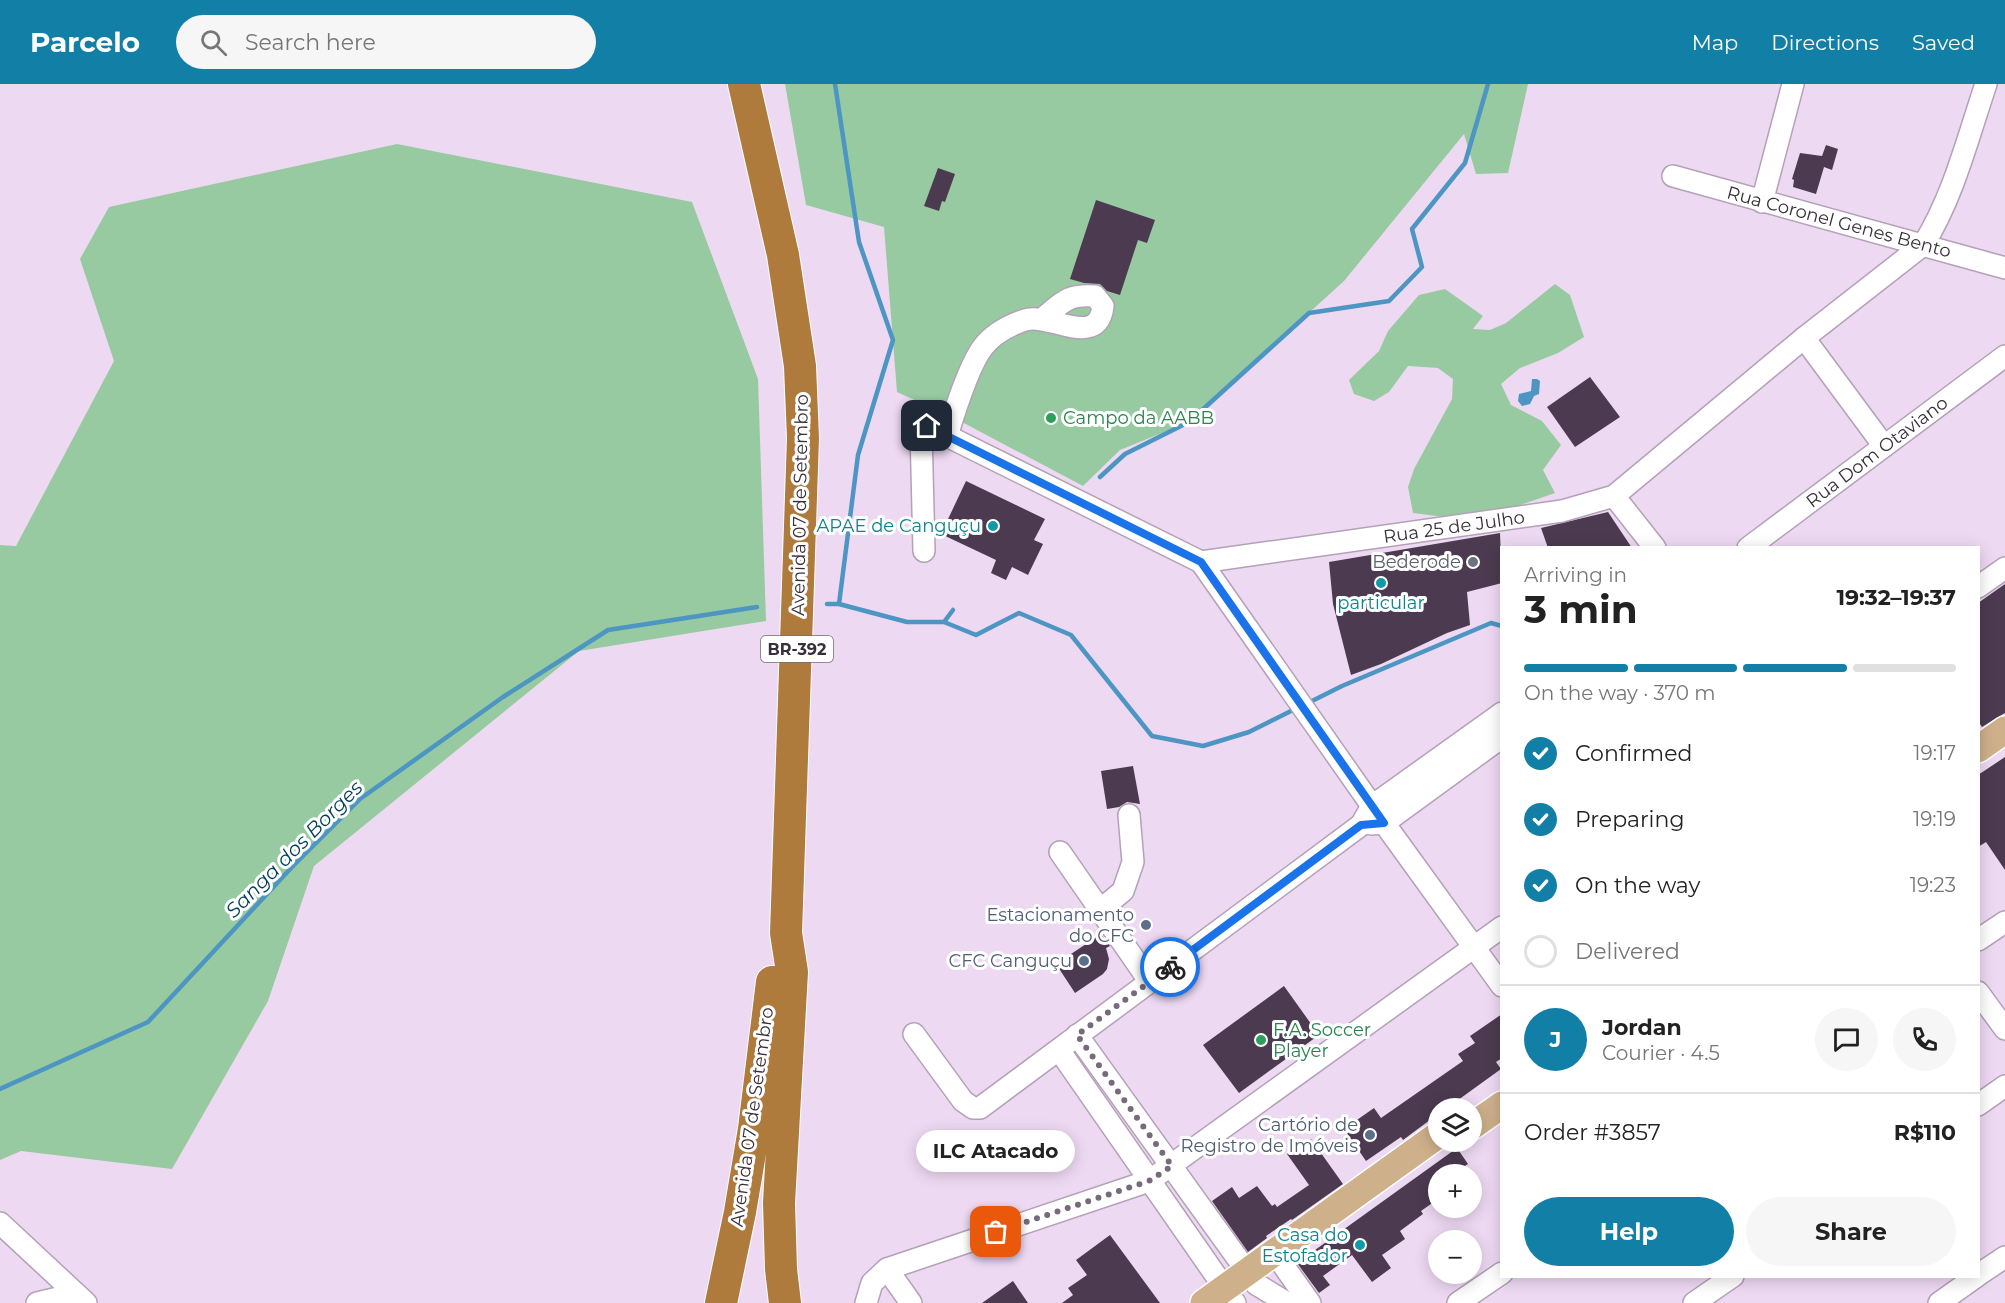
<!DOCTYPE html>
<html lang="en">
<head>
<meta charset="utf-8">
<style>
	body { margin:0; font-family:Montserrat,sans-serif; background:#f6f6f6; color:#222; height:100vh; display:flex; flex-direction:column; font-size:22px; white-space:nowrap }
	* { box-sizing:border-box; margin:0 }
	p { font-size:20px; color:#767676 }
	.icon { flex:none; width:33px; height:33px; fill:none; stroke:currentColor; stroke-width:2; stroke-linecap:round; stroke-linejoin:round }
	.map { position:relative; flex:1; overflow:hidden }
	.details { position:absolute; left:1500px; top:462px; width:480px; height:732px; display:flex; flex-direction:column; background:#fff; border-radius:0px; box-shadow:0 3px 15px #0003 }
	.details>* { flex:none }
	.tools { position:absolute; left:1428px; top:1014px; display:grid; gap:12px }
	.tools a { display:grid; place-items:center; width:54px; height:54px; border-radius:50%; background:#fff; box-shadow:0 3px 15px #0003; font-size:30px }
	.pin { position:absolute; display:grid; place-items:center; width:51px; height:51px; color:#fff; margin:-26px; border-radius:12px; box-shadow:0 3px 9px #0006 }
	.courier { position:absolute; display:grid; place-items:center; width:60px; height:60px; margin:-30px; border:4px solid #1a73e8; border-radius:50%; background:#fff; color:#222; box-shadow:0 2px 8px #0007 }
	.bubble { position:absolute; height:42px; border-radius:21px; background:#fff; box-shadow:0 3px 15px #0003; font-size:20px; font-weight:700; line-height:42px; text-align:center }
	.summary em { font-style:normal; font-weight:700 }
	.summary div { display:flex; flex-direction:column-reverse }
	.summary { display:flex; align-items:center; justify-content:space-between; height:102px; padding:0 24px }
	h1 { font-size:39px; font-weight:700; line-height:45px }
	.bar { display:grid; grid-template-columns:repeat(4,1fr); gap:9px 6px; align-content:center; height:72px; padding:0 24px }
	.bar i { height:8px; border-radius:4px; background:#e0e0e0 }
	.bar .active { background:#127fa7 }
	.bar p { grid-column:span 4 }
	.line { display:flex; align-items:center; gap:15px; padding:0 24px; border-top:2px solid #e0e0e0 }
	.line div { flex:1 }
	.round { display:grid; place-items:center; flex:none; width:63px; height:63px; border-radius:32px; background:#f6f6f6 }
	ol { padding:0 24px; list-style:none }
	li { display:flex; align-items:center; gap:18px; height:66px }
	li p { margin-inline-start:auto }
	li .icon { padding:6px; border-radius:50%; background:#127fa7; color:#fff; stroke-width:4 }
	li:last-child { color:#767676 }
	li i { width:33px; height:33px; border:3px solid #e0e0e0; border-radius:50% }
	.primary-button { display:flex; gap:12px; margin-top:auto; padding:12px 24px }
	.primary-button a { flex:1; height:69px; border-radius:36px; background:#127fa7; color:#fff; font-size:24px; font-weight:700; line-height:69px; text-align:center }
	.primary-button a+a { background:#f6f6f6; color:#222 }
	header { display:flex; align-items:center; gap:36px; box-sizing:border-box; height:84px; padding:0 30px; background:#127fa7; color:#fff }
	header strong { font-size:28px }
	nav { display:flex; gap:33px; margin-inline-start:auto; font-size:21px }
	.search { width:420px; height:54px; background:#f6f6f6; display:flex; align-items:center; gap:15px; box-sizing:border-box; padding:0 21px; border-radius:33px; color:#767676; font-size:22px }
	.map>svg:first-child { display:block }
</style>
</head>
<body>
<header>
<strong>Parcelo</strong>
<div class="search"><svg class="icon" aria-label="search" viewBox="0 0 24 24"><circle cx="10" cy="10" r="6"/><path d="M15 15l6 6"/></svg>Search here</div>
<nav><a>Map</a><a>Directions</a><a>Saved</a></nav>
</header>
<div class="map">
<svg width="2005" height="1219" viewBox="0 0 2005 1219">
	<rect width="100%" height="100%" fill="#eed9f3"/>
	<g fill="#97caa0">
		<path d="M785 0H1528L1508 89 1476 90 1464 50 1344 197 1189 338 1120 366 1083 402 960 337 897 308 884 143 806 121Z"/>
		<path d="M397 60 692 118 758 295 766 537 579 567 314 782 268 917 172 1085 21 1067 0 1076V461L16 462 114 277 80 175 109 123Z"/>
		<path d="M1555 200 1570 211 1584 253 1558 269 1520 284 1501 300 1511 321 1542 337 1561 361 1543 386 1555 409 1512 424 1445 433 1413 429 1408 403 1414 385 1452 315 1453 295 1438 284 1408 282 1389 308 1374 317 1354 310 1349 296 1379 267 1388 247 1419 211 1445 205 1483 232 1473 245 1490 246 1506 239Z"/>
	</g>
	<path fill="#4d95c2" d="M1532 295H1537L1540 297 1539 310 1534 312 1530 320 1522 322 1518 317 1519 310 1531 307Z"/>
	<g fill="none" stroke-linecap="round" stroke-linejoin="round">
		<g stroke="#4d95c2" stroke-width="4.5">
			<path d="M1100 393 1125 370 1189 338 1309 229 1389 217 1422 183 1412 145 1465 79 1488 0"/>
			<path d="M827 520H839L858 371 893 256 859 158 835 0"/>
			<path d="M839 520 907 538H944L953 526"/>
			<path d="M944 538 976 551 1019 529 1071 551 1152 652 1203 662 1249 648 1295 625"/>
			<path d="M1308 619 1342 602 1491 539 1502 542"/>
			<path d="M0 1005 148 938 292 783 360 715 503 613 608 546 757 523"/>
		</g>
	</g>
	<g fill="#4c3b50">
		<path d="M1826 61 1838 65 1832 86 1824 83 1816 110 1793 103 1794 96 1792 95 1800 69 1822 72Z"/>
		<path d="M938 84 955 90 945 118 942 117 939 127 924 122Z"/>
		<path d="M1096 116 1155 136 1147 159 1138 156 1120 211 1107 207 1100 200 1084 199 1070 195Z"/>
		<path d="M1590 293 1620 333 1575 363 1547 323Z"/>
		<path d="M966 397 1045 435 1034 456 1043 460 1028 491 1012 483 1006 496 991 489 996 476 941 450Z"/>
		<path d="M1608 428 1632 464H1548L1541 444Z"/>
		<path d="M1500 449 1502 499 1467 508 1470 541 1447 549 1381 580 1351 591 1333 520 1329 478Z"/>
		<path d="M2005 500V629L1982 643 1978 637V519Z"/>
		<path d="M2005 673V786L1986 758 1978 763V691Z"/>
		<path d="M1133 682 1140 720 1127 718 1119 723 1107 725 1101 687Z"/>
		<path d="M1101 850 1110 862 1106 864 1109 875 1107 885 1103 890 1075 909 1056 880Z"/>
		<path d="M1284 902 1319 951 1239 1009 1203 961Z"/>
		<path d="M1502 930V974L1496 978 1501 985 1447 1024H1438V1030L1403 1056 1401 1053 1366 1077 1344 1045 1374 1024 1381 1034 1463 977 1458 970 1475 959 1470 952Z"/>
		<path d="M1311 1055 1343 1100 1292 1136 1291 1135 1266 1152 1267 1154 1248 1168 1212 1117 1232 1103 1239 1114 1257 1102 1272 1122 1275 1120 1277 1123 1309 1101 1287 1070Z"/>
		<path d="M1457 1064 1468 1080 1452 1090H1438V1115L1421 1127 1423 1130 1400 1147 1405 1155 1382 1171 1391 1184 1372 1198 1352 1171 1323 1192 1330 1201 1319 1209 1297 1179Z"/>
		<path d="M1110 1151 1160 1219H1062L1073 1211 1068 1204 1087 1191 1076 1176Z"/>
		<path d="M1013 1197 1028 1219H982Z"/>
	</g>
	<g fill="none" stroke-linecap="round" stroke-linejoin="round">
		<g stroke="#b4a0b8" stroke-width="24">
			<g id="minor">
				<path d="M1673 92 2005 184"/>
				<path d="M1762 118 1793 0"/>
				<path d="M1804 254 1884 362"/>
				<path d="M947 352C954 329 969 281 983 263 993 250 1010 241 1025 236 1048 228 1098 266 1103 222L1095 212C1066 210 1062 219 1041 236"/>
				<path d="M1614 412 1655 464"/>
				<path d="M1748 464 2005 272"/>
				<path d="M924 467 921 345 923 342H927L1201 478 1562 427 1614 412 1804 254 1923 161C1953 114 1968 53 1986 0"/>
				<path d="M1201 478 1384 739 1502 902"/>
				<path d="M1978 503 2005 484"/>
				<path d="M1371 740 1384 739 1502 653"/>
				<path d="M1060 768 1150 898"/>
				<path d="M1100 826 1123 807 1133 778 1129 731"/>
				<path d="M1978 856 2005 838"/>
				<path d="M1978 908 2005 945"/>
				<path d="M914 950 963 1017 973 1024H980L1361 741 1372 722 1502 629"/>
				<path d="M1077 951 1256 1200 1287 1219"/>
				<path d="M1059 966 1235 1219"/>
				<path d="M1978 1021 2005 1002"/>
				<path d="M0 1139 86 1219"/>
				<path d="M1283 1181 1310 1219"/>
				<path d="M887 1185 911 1219"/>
				<path d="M1978 1191 2005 1173"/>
				<path d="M37 1219 75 1210"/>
				<path d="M866 1219 872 1199 887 1185 1149 1097 1502 843"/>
				<path d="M1458 1219 1502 1189"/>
				<path d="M1694 1219 1733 1192"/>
				<path d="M1939 1219 1977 1192"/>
			</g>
		</g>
		<g stroke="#fff" stroke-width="30">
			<g id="major">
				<path d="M1978 665 2005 646"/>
				<path d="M1472 1042 1502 1021"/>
				<path d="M1204 1219 1438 1051"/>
			</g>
		</g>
		<g stroke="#fff" stroke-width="34">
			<g id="highway">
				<path d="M744 0 783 171 800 282 803 354 786 849 792 888 779 1119 781 1185 785 1219"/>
				<path d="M721 1219 740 1128 754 1045 772 898"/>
			</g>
		</g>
		<use href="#minor" stroke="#fff" stroke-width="21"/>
		<use href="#major" stroke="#ceb08b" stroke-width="27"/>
		<use href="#highway" stroke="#ae7b3d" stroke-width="32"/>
	</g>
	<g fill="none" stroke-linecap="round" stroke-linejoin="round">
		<path stroke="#776a7a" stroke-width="6" stroke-dasharray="0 10.8" d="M996 1148 1149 1097 1172 1082 1077 951 1170 883"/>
		<path stroke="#1a73e8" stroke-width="8" d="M927 342 1201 478 1384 739 1361 741 1170 883"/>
	</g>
	<g fill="#2e9e5b" stroke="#fff" stroke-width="2">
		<circle cx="1051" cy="334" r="6"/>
		<circle cx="1261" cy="956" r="6"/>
	</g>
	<g fill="#0f9aa8" stroke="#fff" stroke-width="2">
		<circle cx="993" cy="442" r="6"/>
		<circle cx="1381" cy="499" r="6"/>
		<circle cx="1360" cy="1161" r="6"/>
	</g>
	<circle fill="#6b7280" stroke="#fff" stroke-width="2" cx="1473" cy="478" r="6"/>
	<g fill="#5c6f8a" stroke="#fff" stroke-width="2">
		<circle cx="1146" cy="841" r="6"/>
		<circle cx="1084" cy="877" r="6"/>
		<circle cx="1370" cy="1051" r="6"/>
	</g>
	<g text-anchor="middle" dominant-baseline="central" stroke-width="6" stroke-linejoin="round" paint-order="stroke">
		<rect fill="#fff" stroke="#736d74" stroke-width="1.5" x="761" y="552" width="72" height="26" rx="4.5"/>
		<g font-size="16" font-weight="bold" fill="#372f39">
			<text x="797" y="565">BR-392</text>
		</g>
		<g font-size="18" fill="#372f39" stroke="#fff">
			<text transform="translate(1839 138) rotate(15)">Rua Coronel Genes Bento</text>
			<text transform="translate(1877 368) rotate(-37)">Rua Dom Otaviano</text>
			<text transform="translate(800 421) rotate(-89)">Avenida 07 de Setembro</text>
			<text transform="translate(1454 443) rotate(-8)">Rua 25 de Julho</text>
			<text transform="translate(752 1033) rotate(-82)">Avenida 07 de Setembro</text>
		</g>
		<g font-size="18" fill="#27864d" stroke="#fff" text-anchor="start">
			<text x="1063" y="334">Campo da AABB</text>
			<text x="1273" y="946">F.A. Soccer<tspan x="1273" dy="21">Player</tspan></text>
		</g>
		<g font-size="18" fill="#0d838f" stroke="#fff" text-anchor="end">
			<text x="981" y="442">APAE de Canguçu</text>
			<text x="1381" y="519" text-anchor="middle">particular</text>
			<text x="1348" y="1151">Casa do<tspan x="1348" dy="21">Estofador</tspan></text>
		</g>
		<g font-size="18" fill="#5b616d" stroke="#fff" text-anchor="end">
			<text x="1461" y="478">Bederode</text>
		</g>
		<g font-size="18" fill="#4e5e75" stroke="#fff" text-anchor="end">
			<text x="1134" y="831">Estacionamento<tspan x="1134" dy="21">do CFC</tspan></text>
			<text x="1072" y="877">CFC Canguçu</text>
			<text x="1358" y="1041">Cartório de<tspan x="1358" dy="21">Registro de Imóveis</tspan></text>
		</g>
		<g font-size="20" font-style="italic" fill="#003e5c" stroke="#fff">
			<text transform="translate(294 765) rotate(-45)">Sanga dos Borges</text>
		</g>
	</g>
</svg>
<div class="tools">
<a><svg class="icon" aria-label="layers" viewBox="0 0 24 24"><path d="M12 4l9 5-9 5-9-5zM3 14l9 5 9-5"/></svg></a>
<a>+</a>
<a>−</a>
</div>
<div class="pin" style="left:996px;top:1148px;background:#ea580c"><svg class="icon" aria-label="bag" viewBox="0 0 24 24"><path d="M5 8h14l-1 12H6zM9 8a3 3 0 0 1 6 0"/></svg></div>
<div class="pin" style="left:927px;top:342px;background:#1f2937"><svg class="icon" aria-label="home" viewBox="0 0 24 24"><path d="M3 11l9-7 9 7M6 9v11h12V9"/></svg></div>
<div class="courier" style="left:1170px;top:883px"><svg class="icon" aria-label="bike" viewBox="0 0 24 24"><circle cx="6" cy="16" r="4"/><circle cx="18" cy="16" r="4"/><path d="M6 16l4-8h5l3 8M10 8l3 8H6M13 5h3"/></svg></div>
<div class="bubble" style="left:916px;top:1046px;width:159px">ILC Atacado</div>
<section class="details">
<div class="summary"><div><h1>3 min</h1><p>Arriving in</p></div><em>19:32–19:37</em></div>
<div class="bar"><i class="active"></i><i class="active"></i><i class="active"></i><i></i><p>On the way · 370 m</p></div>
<ol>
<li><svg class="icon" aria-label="check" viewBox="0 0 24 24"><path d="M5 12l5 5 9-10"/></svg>Confirmed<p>19:17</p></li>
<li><svg class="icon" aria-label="check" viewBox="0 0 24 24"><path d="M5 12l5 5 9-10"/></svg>Preparing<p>19:19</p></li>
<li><svg class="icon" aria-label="check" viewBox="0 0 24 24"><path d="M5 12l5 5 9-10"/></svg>On the way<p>19:23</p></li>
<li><i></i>Delivered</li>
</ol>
<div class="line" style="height:108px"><b class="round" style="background:#127fa7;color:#fff">J</b><div><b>Jordan</b><p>Courier · 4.5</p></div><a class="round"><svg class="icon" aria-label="chat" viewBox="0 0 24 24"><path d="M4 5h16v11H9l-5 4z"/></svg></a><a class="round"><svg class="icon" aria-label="phone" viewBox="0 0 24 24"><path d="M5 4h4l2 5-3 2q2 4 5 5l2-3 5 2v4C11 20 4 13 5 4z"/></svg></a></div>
<div class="line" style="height:78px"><div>Order #3857</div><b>R$110</b></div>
<div class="primary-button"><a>Help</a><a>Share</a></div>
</section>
</div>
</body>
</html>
